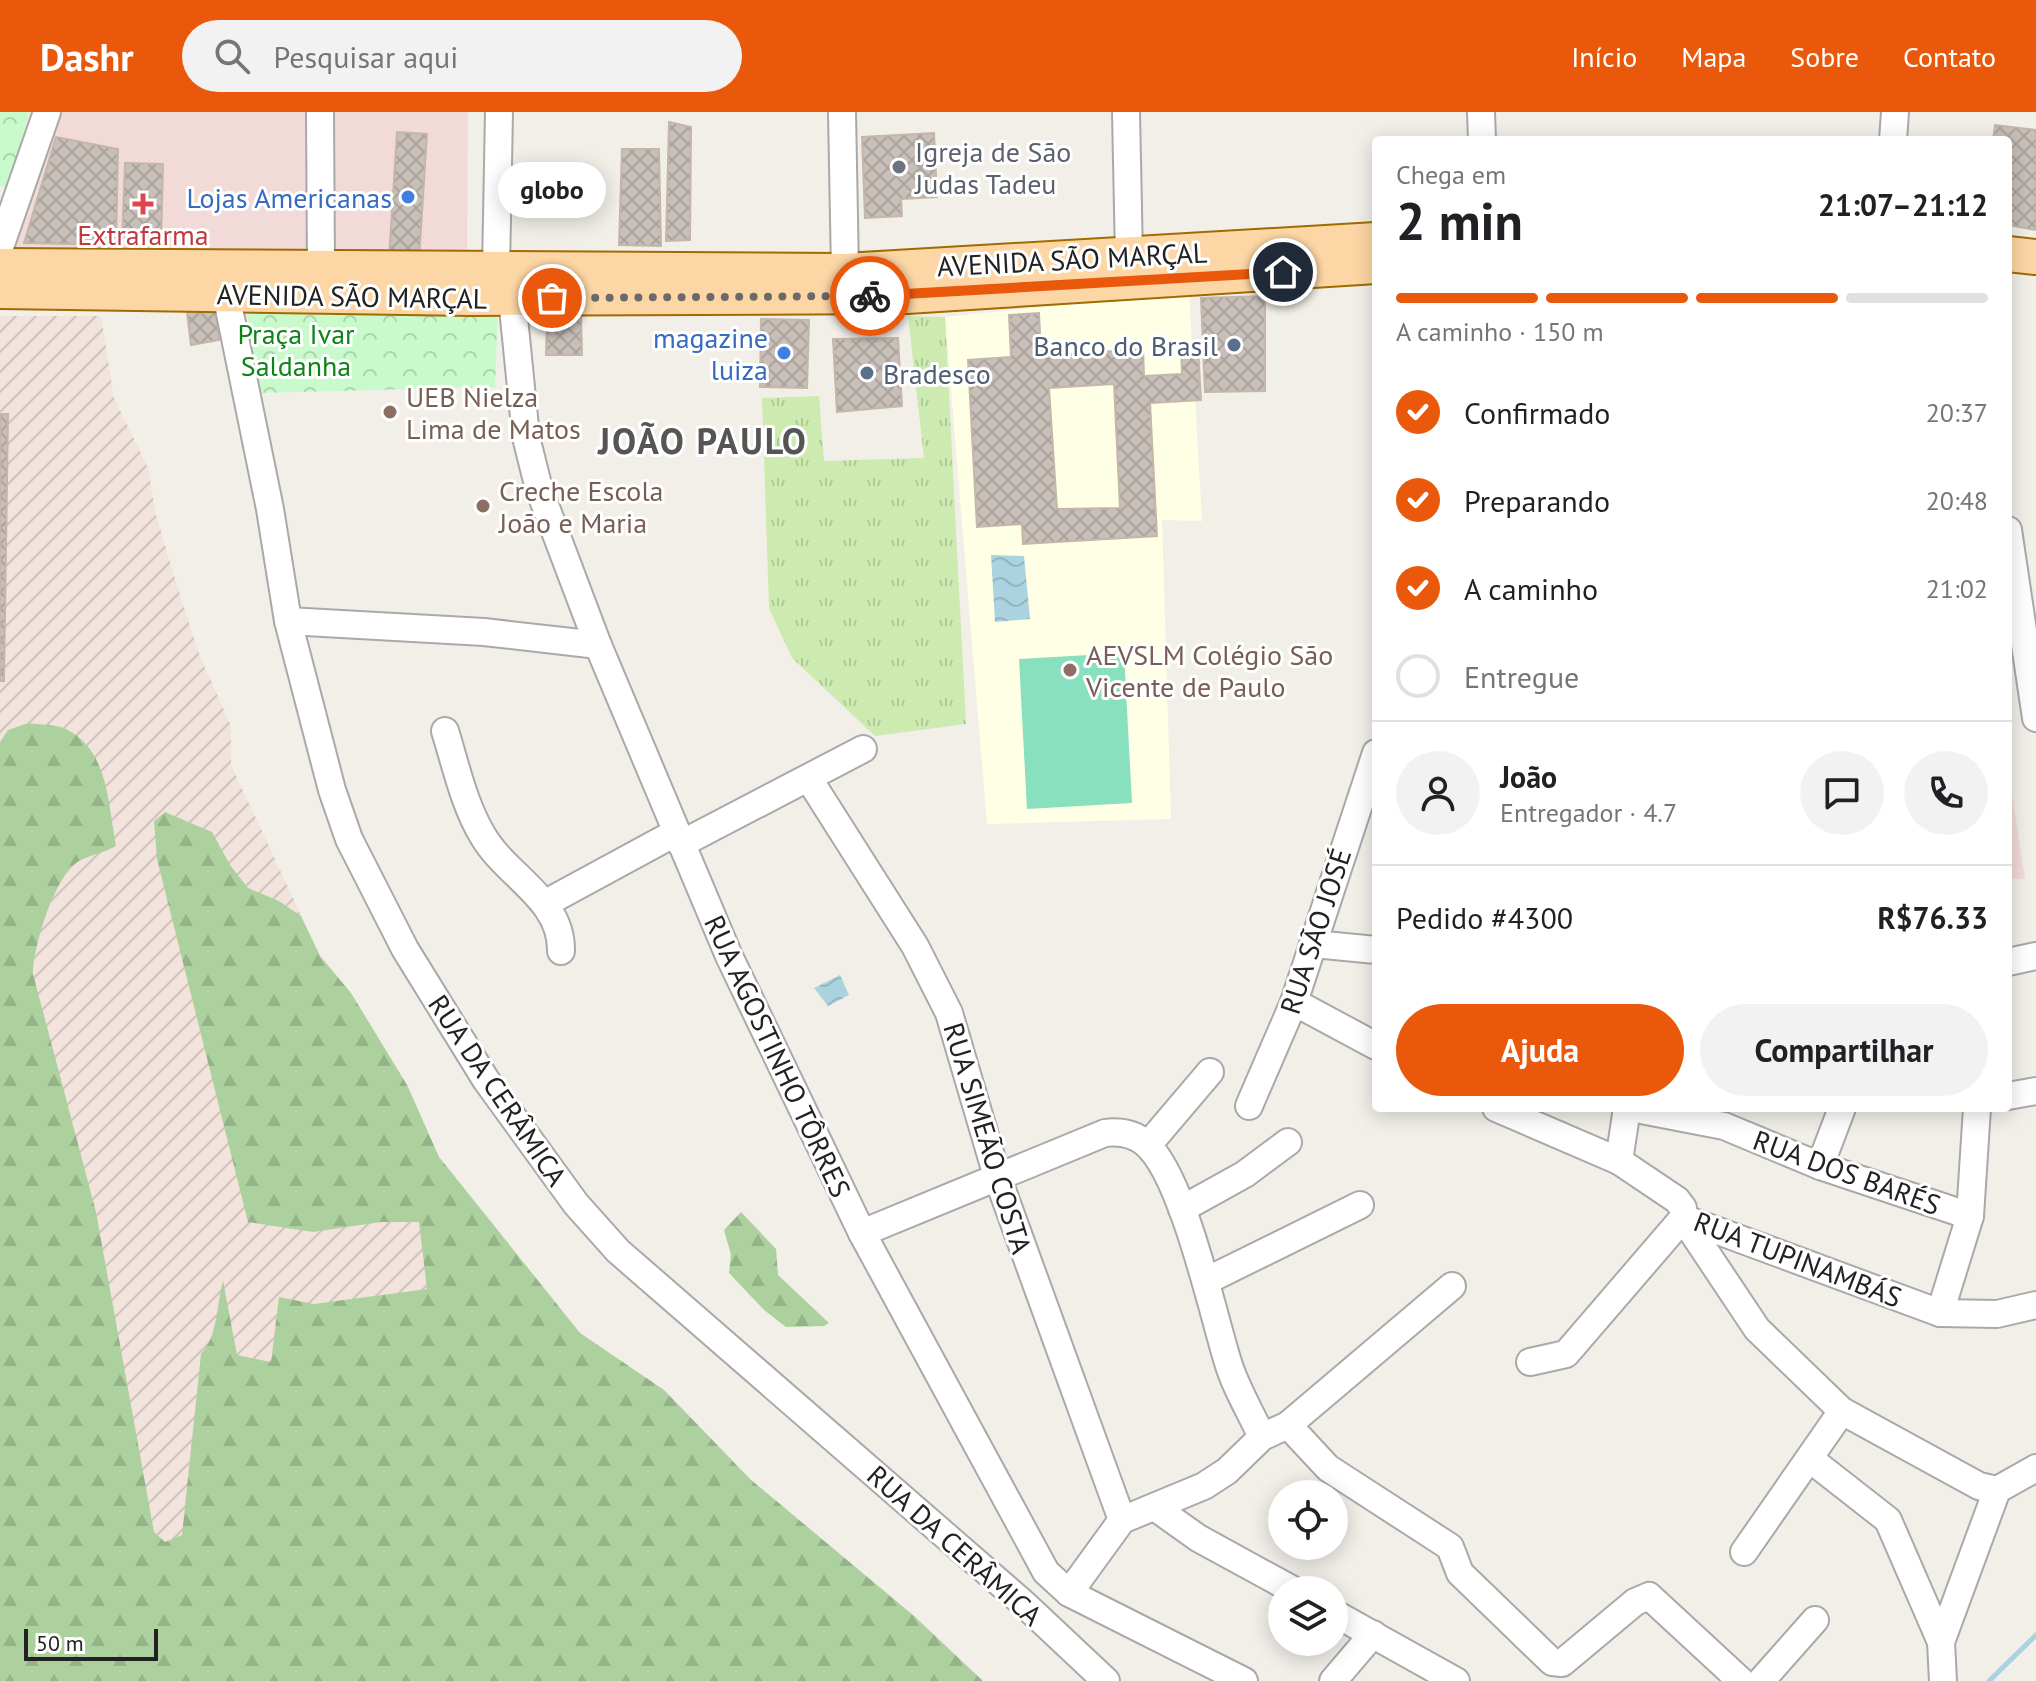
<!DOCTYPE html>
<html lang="pt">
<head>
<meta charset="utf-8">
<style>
	body { margin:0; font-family:"PT Sans",sans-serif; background:#f2f2f2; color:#202124; height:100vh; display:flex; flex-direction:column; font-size:30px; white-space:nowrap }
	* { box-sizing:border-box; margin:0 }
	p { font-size:26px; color:#757577 }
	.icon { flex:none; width:44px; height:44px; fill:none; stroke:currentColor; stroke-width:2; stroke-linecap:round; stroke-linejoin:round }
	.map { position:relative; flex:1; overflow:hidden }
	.sheet { position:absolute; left:1372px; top:24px; width:640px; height:976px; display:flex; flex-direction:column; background:#fff; border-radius:8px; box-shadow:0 4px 20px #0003 }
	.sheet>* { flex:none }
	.fabs { position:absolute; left:1268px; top:1368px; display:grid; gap:16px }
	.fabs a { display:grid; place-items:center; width:80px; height:80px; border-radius:50%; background:#fff; box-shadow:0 4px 20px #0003; font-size:40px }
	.scale { position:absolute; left:24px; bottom:20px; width:134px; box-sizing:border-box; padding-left:8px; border:4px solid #222; border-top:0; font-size:22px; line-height:28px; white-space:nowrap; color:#222; -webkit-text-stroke:6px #fff; paint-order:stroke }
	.pin { position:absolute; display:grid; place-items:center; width:68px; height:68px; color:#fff; margin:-34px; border:4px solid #fff; border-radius:50%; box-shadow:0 2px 8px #0007 }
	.courier { position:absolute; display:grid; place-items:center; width:80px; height:80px; margin:-40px; border:6px solid #ea580c; border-radius:50%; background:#fff; color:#222; box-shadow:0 2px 10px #0007 }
	.bubble { position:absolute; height:56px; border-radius:28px; background:#fff; box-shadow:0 4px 20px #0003; font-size:26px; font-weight:600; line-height:56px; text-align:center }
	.overview em { font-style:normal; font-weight:600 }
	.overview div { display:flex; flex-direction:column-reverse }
	.overview { display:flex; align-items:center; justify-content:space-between; height:136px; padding:0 24px }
	h1 { font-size:52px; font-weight:600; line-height:60px }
	.bar { display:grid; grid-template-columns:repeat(4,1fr); gap:12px 8px; align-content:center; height:96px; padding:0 24px }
	.bar i { height:10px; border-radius:6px; background:#e0e0e0 }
	.bar .active { background:#ea580c }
	.bar p { grid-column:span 4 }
	.line { display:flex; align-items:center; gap:20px; padding:0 24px; border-top:2px solid #e0e0e0 }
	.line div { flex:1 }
	.round { display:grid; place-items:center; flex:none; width:84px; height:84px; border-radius:42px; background:#f2f2f2 }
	ol { padding:0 24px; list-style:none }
	li { display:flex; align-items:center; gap:24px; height:88px }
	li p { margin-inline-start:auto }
	li .icon { padding:8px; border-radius:50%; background:#ea580c; color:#fff; stroke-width:4 }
	li:last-child { color:#757577 }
	li i { width:44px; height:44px; border:4px solid #e0e0e0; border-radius:50% }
	.cta { display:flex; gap:16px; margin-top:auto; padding:16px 24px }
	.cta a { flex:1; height:92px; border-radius:48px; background:#ea580c; color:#fff; font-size:32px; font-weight:600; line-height:92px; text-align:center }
	.cta a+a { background:#f2f2f2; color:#202124 }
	header { display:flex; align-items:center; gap:48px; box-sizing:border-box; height:112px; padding:0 40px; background:#ea580c; color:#fff }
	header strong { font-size:38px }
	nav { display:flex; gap:44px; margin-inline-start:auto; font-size:28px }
	.search { width:560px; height:72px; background:#f2f2f2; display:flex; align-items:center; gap:20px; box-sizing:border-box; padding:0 28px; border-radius:44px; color:#757577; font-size:30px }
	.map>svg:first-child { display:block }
</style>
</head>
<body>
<header>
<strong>Dashr</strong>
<div class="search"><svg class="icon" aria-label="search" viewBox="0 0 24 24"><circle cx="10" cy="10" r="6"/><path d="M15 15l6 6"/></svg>Pesquisar aqui</div>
<nav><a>Início</a><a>Mapa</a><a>Sobre</a><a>Contato</a></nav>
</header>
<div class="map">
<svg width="2036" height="1569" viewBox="0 0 2036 1569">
	<defs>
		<pattern id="military-furrows" width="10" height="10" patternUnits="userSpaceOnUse" patternTransform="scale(2)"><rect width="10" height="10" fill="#f3e3dd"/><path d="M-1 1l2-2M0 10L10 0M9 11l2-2" fill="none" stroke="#d0c2bd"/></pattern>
		<pattern id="grass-tufts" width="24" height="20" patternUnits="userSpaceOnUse" patternTransform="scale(2)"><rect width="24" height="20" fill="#cdebb0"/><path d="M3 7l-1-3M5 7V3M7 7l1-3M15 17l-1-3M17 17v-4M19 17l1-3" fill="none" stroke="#b0c997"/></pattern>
		<pattern id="forest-firs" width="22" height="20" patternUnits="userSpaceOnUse" patternTransform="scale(2)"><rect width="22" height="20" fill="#add19e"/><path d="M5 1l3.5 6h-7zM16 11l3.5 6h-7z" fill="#95b388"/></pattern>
		<pattern id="park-crowns" width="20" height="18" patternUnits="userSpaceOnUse" patternTransform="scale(2)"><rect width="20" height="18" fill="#c8facc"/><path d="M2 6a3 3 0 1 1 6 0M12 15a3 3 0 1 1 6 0" fill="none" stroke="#acd6af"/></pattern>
		<pattern id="water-waves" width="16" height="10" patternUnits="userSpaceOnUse" patternTransform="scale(2)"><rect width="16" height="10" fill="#aad3df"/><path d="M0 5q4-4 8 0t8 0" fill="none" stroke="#92b5bf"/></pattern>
		<pattern id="building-cross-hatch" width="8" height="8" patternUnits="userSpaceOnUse" patternTransform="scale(2)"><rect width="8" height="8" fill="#c7bfb8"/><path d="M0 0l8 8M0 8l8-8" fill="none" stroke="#aba49e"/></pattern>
	</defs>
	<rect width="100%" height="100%" fill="#f2efe9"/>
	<g fill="#f2dad9">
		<path d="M61 0H468L467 147 11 140Z"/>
		<path d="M2008 655 2025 767H2008Z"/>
	</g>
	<path fill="#ffffe5" d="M1189 180 1202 409 1162 408 1171 707 987 712 945 205Z"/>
	<path fill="url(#military-furrows)" d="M0 204H101L114 286 148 356 156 403 179 480 199 542 231 614V653L320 844 351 881 407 973 439 1045 580 1221 664 1278 750 1367 914 1504 983 1569H0Z"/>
	<path fill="url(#grass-tufts)" d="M908 204 945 205 966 612 875 624 792 546 769 496 762 286 819 284 824 349 924 346Z"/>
	<g fill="url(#forest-firs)">
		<path d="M28 611C39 613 56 612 66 617 109 638 108 693 116 734 104 741 93 742 81 748 55 760 33 836 33 862L96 1100 154 1420 165 1430 182 1423 201 1242C218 1224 216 1194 223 1169L237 1243 271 1250 279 1185 314 1192 427 1177 419 1110H381L313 1120 248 1110 157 747 154 709 165 700 212 720 230 753 248 776 279 789 301 804 320 844 351 881 407 973 439 1045 580 1221 664 1278 750 1367 914 1504 983 1569H0V630L8 618Z"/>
		<path d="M741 1100 776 1137 778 1163 829 1211 824 1214 786 1215 764 1198 729 1161 731 1143 724 1118Z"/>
	</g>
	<g fill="url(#park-crowns)">
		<path d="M0 0H29L9 78 0 73Z"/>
		<path d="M246 195 498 199 495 275 259 281Z"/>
	</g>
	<path fill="#88e0be" d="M1124 541 1132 691 1027 697 1019 547Z"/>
	<g fill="url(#water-waves)">
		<path d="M991 443 1024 444 1030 507 995 510Z"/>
		<path d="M840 863 849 883 828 894 814 876Z"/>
	</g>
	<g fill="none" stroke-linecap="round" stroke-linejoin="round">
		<path stroke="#aad3df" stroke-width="5" d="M1989 1569 2036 1523"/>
	</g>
	<g fill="url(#building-cross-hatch)" stroke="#c4b6ab" stroke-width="2" fill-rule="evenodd">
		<path d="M669 10 691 15 690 128 666 129Z"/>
		<path d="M1995 13 2036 18V118L2008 113V28H1993Z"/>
		<path d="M397 20 427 22 419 148 389 147Z"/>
		<path d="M934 21 937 85 901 87 902 104 865 106 862 25Z"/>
		<path d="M56 25 118 37 116 133 24 131Z"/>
		<path d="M622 37H659L661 134 619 133Z"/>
		<path d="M125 51 163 52 161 132 122 131Z"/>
		<path d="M1265 184V279L1205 280 1201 186Z"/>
		<path d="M186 192 216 194 219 228 191 233Z"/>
		<path d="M1039 201 1041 244 1143 237 1144 264 1182 262 1181 237 1198 236 1201 288 1150 291 1157 424 1023 432 1022 412 977 415 968 248 1011 245 1009 203ZM1114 272 1120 396 1057 397 1049 276Z"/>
		<path d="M547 203H581L582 243H546Z"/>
		<path d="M761 207 809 208 807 276 760 275Z"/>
		<path d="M898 226 902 294 837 300 833 227Z"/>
		<path d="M0 302H8L4 569H0Z"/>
	</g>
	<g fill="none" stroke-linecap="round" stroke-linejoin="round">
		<g stroke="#a9a9a9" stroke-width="30">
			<g id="minor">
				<path d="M320 0 321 156"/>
				<path d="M499 0 496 158 512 186 526 325 539 377 598 533 729 844 862 1121 1046 1460 1069 1481 1244 1569"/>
				<path d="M842 0 845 159"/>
				<path d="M1126 0 1129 145"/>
				<path d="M1481 0 1482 28"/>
				<path d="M1893 28 1895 0"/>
				<path d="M0 135 47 0"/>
				<path d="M226 182 270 397 288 509 332 678 349 727 405 837 486 968 576 1092 618 1139 1023 1491 1106 1569"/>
				<path d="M2008 418 2036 606"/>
				<path d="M288 509 484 520 598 533"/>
				<path d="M445 619C456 654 464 693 483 724 507 765 562 787 561 839"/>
				<path d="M809 667 915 834 949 901 997 1064 1122 1408"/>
				<path d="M681 732 863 637"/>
				<path d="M546 791 675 721"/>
				<path d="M1314 832 1376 838"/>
				<path d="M2008 850 2036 844"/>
				<path d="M1294 890 1376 934"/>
				<path d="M2008 984 2036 979"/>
				<path d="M1249 994 1294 890 1376 641"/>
				<path d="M1496 996 1619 1049 1677 1088 1683 1096V1106"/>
				<path d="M1631 996 1724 1014 1820 1054 1970 1104"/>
				<path d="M1148 1033 1210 960"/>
				<path d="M1619 1049 1627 996"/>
				<path d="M1820 1054 1842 996"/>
				<path d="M1182 1097 1245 1062 1288 1030"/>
				<path d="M1683 1106 1757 1217 1842 1299 1979 1374 1997 1378 2036 1356"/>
				<path d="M1683 1106 1940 1201 1997 1202 2036 1193"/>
				<path d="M862 1121 1105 1021C1120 1019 1133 1021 1145 1031 1182 1061 1212 1198 1227 1247 1234 1273 1250 1299 1262 1325"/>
				<path d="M1206 1169 1360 1093"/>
				<path d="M1940 1201 1970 1104 1977 996"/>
				<path d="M1530 1250 1566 1242 1683 1106"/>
				<path d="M1288 1313 1328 1356 1450 1435 1460 1461 1552 1550 1562 1551 1635 1490 1649 1484 1741 1569"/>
				<path d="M1810 1347 1888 1408 1941 1530"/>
				<path d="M1156 1396 1198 1426 1293 1478"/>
				<path d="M1744 1440 1842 1299"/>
				<path d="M1069 1481 1122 1408 1204 1374 1227 1359 1262 1325 1288 1313 1452 1174"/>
				<path d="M1334 1501 1456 1569"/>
				<path d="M1333 1569 1373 1522"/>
				<path d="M1761 1569 1815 1508"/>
				<path d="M1943 1569 1941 1530 1997 1378"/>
			</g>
		</g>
		<g stroke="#a06b00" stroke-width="38">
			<g id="major">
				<path d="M2008 142 2036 145"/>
				<path d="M0 154 845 159 1376 128"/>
				<path d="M0 179 472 186 907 184 1376 154"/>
			</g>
		</g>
		<use href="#minor" stroke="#fff" stroke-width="26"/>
		<use href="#major" stroke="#fcd6a4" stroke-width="34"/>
	</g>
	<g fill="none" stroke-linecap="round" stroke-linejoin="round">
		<path stroke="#6b6a68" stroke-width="8" stroke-dasharray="0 14.4" d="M552 186 870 184"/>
		<path stroke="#ea580c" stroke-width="10" d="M870 184 1283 160"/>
	</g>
	<circle fill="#6b7280" stroke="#fff" stroke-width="3" cx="899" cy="55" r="8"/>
	<g fill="#3f7fe0" stroke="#fff" stroke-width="3">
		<circle cx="408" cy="85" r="8"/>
		<circle cx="784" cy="241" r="8"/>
	</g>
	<path fill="#e0444e" stroke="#fff" stroke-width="3" d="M139 80h8v8h8v8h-8v8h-8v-8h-8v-8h8z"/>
	<g fill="#5c6f8a" stroke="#fff" stroke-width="3">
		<circle cx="1234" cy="233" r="8"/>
		<circle cx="867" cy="261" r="8"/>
	</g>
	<g fill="#8d6e63" stroke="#fff" stroke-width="3">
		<circle cx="390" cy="300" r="8"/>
		<circle cx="483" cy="394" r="8"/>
		<circle cx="1070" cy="558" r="8"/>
	</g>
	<g text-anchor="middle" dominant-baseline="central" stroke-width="6" stroke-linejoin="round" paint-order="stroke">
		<g font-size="28" fill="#5b616d" stroke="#fff" text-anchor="start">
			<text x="915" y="39">Igreja de São<tspan x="915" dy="32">Judas Tadeu</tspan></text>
		</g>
		<g font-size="28" fill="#366cbe" stroke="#fff" text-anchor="end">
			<text x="392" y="85">Lojas Americanas</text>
			<text x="768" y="225">magazine<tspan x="768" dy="32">luiza</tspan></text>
		</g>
		<g font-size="28" fill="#be3a42" stroke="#fff">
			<text x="143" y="122">Extrafarma</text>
		</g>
		<g font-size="28" fill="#222" stroke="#fff">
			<text transform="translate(1072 147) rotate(-3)">AVENIDA SÃO MARÇAL</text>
			<text transform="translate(352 184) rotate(1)">AVENIDA SÃO MARÇAL</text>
			<text transform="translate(1315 819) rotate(-72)">RUA SÃO JOSÉ</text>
			<text transform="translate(778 944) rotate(65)">RUA AGOSTINHO TÔRRES</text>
			<text transform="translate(498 978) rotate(56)">RUA DA CERÂMICA</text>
			<text transform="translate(988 1026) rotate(73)">RUA SIMEÃO COSTA</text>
			<text transform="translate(1847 1060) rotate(20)">RUA DOS BARÉS</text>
			<text transform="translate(1798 1147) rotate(21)">RUA TUPINAMBÁS</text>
			<text transform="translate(955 1433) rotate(42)">RUA DA CERÂMICA</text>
		</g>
		<g font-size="28" fill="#0c8416" stroke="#fff">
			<text x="296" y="221">Praça Ivar<tspan x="296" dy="32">Saldanha</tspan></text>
		</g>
		<g font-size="28" fill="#4e5e75" stroke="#fff" text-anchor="end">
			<text x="1218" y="233">Banco do Brasil</text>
			<text x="883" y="261" text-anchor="start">Bradesco</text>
		</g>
		<g font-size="28" fill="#785e54" stroke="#fff" text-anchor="start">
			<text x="406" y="284">UEB Nielza<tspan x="406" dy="32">Lima de Matos</tspan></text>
			<text x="499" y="378">Creche Escola<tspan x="499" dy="32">João e Maria</tspan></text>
			<text x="1086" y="542">AEVSLM Colégio São<tspan x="1086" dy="32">Vicente de Paulo</tspan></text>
		</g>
		<g font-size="36" font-weight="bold" letter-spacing="2" fill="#555" stroke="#fff">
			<text x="703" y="328">JOÃO PAULO</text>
		</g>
	</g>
</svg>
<div class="fabs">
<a><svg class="icon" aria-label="locate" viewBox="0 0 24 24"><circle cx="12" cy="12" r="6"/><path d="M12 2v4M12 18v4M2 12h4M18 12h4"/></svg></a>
<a><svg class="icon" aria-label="layers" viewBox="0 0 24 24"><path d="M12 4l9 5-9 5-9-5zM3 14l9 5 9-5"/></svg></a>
</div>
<div class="scale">50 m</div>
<div class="pin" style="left:552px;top:186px;background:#ea580c"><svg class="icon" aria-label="bag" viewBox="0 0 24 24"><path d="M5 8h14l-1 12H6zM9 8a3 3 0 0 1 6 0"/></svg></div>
<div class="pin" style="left:1283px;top:160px;background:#1f2937"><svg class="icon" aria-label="home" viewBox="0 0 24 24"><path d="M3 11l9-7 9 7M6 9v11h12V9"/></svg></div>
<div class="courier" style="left:870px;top:184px"><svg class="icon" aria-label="bike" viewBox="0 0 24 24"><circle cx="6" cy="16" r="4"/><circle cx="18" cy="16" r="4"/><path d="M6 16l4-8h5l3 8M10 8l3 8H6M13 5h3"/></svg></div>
<div class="bubble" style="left:498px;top:50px;width:108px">globo</div>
<section class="sheet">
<div class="overview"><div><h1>2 min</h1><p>Chega em</p></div><em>21:07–21:12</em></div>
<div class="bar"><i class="active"></i><i class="active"></i><i class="active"></i><i></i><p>A caminho · 150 m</p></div>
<ol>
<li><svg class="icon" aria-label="check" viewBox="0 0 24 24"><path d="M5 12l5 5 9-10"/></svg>Confirmado<p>20:37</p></li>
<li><svg class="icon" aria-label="check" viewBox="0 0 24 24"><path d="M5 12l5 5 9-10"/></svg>Preparando<p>20:48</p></li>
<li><svg class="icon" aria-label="check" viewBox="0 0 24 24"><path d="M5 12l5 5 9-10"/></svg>A caminho<p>21:02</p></li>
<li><i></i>Entregue</li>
</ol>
<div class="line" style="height:144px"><a class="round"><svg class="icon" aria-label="person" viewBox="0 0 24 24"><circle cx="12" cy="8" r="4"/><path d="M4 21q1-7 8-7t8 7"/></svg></a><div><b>João</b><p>Entregador · 4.7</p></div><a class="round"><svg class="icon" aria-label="chat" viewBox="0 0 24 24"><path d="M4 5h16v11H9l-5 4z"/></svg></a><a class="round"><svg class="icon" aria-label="phone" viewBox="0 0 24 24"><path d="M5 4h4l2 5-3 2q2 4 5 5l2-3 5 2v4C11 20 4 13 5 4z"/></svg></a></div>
<div class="line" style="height:104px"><div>Pedido #4300</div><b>R$76.33</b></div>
<div class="cta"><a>Ajuda</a><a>Compartilhar</a></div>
</section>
</div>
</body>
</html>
